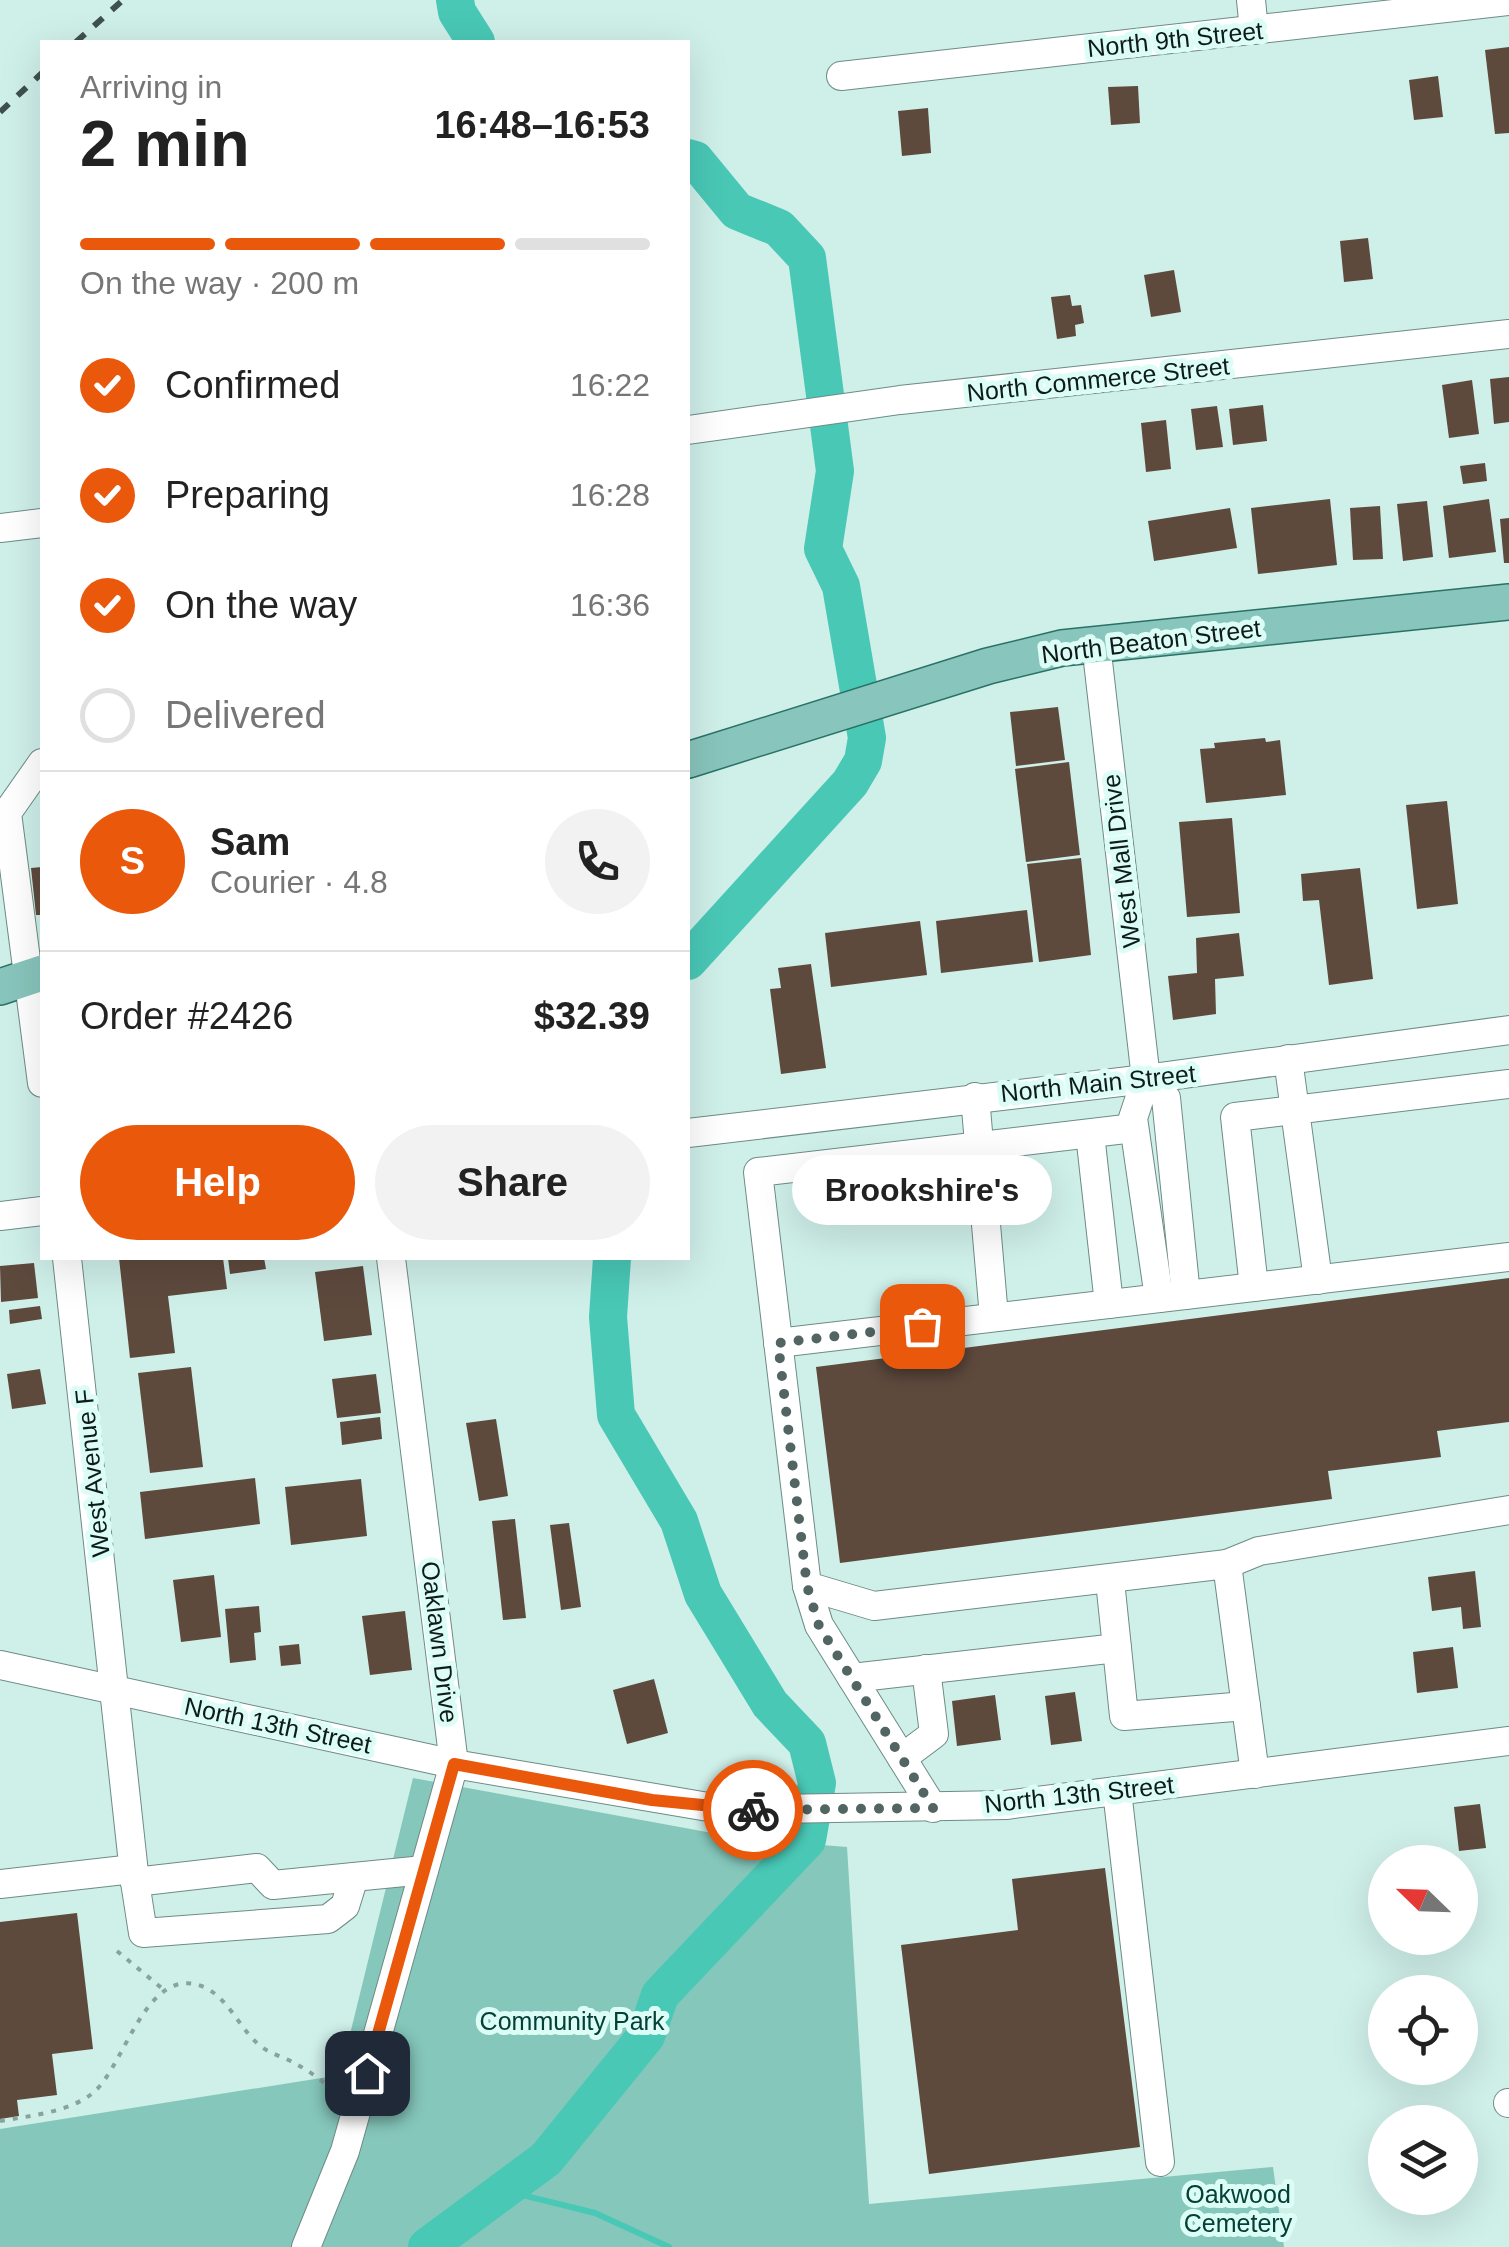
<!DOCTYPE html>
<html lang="en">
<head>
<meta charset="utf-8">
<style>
	body { margin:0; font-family:Helvetica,sans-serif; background:#f2f2f2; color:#222; height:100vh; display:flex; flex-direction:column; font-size:38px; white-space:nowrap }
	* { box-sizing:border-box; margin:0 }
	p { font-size:32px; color:#767676 }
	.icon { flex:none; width:55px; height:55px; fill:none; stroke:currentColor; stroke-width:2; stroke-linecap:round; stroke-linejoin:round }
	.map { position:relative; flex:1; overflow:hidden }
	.drawer { position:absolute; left:40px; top:40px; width:650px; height:1220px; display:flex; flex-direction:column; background:#fff; border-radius:0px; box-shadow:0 10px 40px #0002 }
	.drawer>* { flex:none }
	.needle { width:65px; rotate:293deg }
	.buttons { position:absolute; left:1368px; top:1845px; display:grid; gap:20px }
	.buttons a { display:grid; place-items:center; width:110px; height:110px; border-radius:50%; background:#fff; box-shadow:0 10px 40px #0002; font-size:50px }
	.pin { position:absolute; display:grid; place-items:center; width:85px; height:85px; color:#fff; margin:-42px; border-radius:20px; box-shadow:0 5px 15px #0006 }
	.courier { position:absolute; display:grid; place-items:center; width:100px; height:100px; margin:-50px; border:8px solid #ea580c; border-radius:50%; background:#fff; color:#222; box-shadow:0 2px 12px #0007 }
	.bubble { position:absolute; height:70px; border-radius:35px; background:#fff; box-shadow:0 10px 40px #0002; font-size:32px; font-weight:700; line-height:70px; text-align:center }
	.overview em { font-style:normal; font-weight:700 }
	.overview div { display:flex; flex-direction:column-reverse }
	.overview { display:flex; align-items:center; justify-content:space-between; height:170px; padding:0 40px }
	h1 { font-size:65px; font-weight:700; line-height:75px }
	.bar { display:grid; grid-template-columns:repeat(4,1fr); gap:15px 10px; align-content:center; height:120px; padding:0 40px }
	.bar i { height:12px; border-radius:8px; background:#e0e0e0 }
	.bar .on { background:#ea580c }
	.bar p { grid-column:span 4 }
	.line { display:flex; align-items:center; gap:25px; padding:0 40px; border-top:2px solid #e0e0e0 }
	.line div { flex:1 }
	.round { display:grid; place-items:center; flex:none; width:105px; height:105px; border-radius:52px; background:#f2f2f2 }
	ol { padding:0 40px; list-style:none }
	li { display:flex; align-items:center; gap:30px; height:110px }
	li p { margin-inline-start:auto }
	li .icon { padding:10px; border-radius:50%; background:#ea580c; color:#fff; stroke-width:4 }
	li:last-child { color:#767676 }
	li i { width:55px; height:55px; border:5px solid #e0e0e0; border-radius:50% }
	.button { display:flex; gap:20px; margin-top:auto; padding:20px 40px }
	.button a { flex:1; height:115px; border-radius:60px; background:#ea580c; color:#fff; font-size:40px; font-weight:700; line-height:115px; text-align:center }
	.button a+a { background:#f2f2f2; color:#222 }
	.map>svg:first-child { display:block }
</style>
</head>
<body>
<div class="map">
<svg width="1509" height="2247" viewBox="0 0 1509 2247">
	<rect width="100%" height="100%" fill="#cfefe9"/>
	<path fill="#85c7bb" d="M413 1778 745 1839 847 1847 869 2204 1273 2167 1284 2247H0V2129L340 2075Z"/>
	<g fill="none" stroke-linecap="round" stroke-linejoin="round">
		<path stroke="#49c8b6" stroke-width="6" d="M502 2190 595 2213 669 2247"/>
		<g stroke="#49c8b6" stroke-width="38">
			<path d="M455 0 457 12 476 42"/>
			<path d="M688 158 695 160 737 211 779 228 807 258 835 471 823 549 841 586 867 738 863 761 850 783 688 961"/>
			<path d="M427 2247 546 2159 646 2036 660 1995 807 1840 817 1783 807 1743 770 1704 703 1594 679 1521 616 1415 608 1317 612 1258"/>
		</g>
	</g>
	<g fill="#5e493d">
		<path d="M1509 47V133L1495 134 1485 50Z"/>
		<path d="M1438 76 1443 117 1414 120 1409 80Z"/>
		<path d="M1138 86 1140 123 1111 125 1108 87Z"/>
		<path d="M928 108 931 153 902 156 898 111Z"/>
		<path d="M1368 238 1373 279 1344 282 1340 241Z"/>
		<path d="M1174 270 1181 312 1151 317 1144 275Z"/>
		<path d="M1070 295 1072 306 1081 305 1084 323 1075 325 1076 336 1057 339 1051 297Z"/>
		<path d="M1509 377V422L1494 424 1490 379Z"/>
		<path d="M1472 380 1479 434 1449 438 1442 385Z"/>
		<path d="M1263 405 1267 441 1233 445 1229 409Z"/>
		<path d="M1217 406 1223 447 1196 450 1191 409Z"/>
		<path d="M1166 420 1171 469 1146 472 1141 423Z"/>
		<path d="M1485 463 1487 481 1463 484 1460 466Z"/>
		<path d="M1330 499 1337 565 1258 574 1251 508Z"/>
		<path d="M1489 499 1496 552 1449 558 1443 506Z"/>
		<path d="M1427 501 1433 557 1403 561 1397 504Z"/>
		<path d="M1380 506 1383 559 1353 560 1350 508Z"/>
		<path d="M1230 508 1237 548 1154 561 1148 521Z"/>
		<path d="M1509 518V563H1504L1500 519Z"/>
		<path d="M1058 707 1065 760 1016 766 1010 712Z"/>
		<path d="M1265 738 1266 742 1280 740 1286 795 1206 803 1200 749 1215 748 1214 743Z"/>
		<path d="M1069 762 1080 855 1026 862 1015 769Z"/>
		<path d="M1447 801 1458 904 1417 909 1406 805Z"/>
		<path d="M1232 818 1240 913 1187 917 1179 822Z"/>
		<path d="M1081 858 1091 955 1039 962 1027 864Z"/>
		<path d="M42 867V915H36L31 868Z"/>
		<path d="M1360 868 1373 979 1329 985 1319 900 1303 901 1301 874Z"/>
		<path d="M1027 910 1033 962 941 973 936 921Z"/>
		<path d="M920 921 927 975 831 987 825 933Z"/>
		<path d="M1239 933 1244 976 1215 979 1216 1014 1173 1020 1168 976 1197 973 1196 938Z"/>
		<path d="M811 964 826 1068 781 1074 770 989 781 988 778 968Z"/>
		<path d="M119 1258H223L227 1289 168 1296 175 1353 130 1358Z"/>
		<path d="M228 1258H264L266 1269 230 1274Z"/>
		<path d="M34 1263 38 1298 1 1302 0 1266Z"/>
		<path d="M363 1266 372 1335 324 1341 315 1272Z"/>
		<path d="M1509 1278V1422L1437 1431 1441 1457 1328 1471 1332 1499 840 1563 816 1367Z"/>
		<path d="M40 1306 42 1319 10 1324 9 1310Z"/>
		<path d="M191 1367 203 1467 150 1473 138 1373Z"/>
		<path d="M40 1369 46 1404 12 1409 7 1374Z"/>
		<path d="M376 1374 381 1413 337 1418 332 1379Z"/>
		<path d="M380 1417 382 1439 342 1445 340 1422Z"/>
		<path d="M496 1419 508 1496 479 1501 466 1423Z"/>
		<path d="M255 1478 260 1524 145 1539 140 1492Z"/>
		<path d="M361 1479 367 1536 291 1545 285 1487Z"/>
		<path d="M515 1519 526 1618 503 1620 492 1521Z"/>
		<path d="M569 1523 581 1607 561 1610 550 1525Z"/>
		<path d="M1475 1571 1481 1627 1463 1629 1461 1607 1432 1611 1428 1577Z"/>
		<path d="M214 1575 221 1637 181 1642 173 1580Z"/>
		<path d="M259 1606 261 1632 254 1633 256 1660 230 1663 225 1609Z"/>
		<path d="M405 1611 412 1670 370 1675 362 1616Z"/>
		<path d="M299 1644 301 1664 281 1666 279 1646Z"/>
		<path d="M1453 1647 1458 1688 1417 1693 1413 1652Z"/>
		<path d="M654 1679 668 1733 627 1744 613 1690Z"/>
		<path d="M1075 1692 1082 1741 1051 1745 1045 1696Z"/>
		<path d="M995 1695 1001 1740 957 1746 952 1701Z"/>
		<path d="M1480 1804 1486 1848 1459 1851 1454 1807Z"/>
		<path d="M1105 1868 1140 2147 929 2174 901 1945 1018 1930 1012 1879Z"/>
		<path d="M77 1913 93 2049 52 2054 57 2095 17 2100 19 2116 0 2119V1922Z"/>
	</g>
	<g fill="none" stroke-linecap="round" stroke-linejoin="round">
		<g stroke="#6e8b86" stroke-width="30">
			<g id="minor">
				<path d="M1251 0 1254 30"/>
				<path d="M841 76 1509 1"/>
				<path d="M688 430 900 400 1509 334"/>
				<path d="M0 528 42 523"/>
				<path d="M1096 644 1146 1079 1133 1118 1159 1298"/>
				<path d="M42 763 7 813 42 1083"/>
				<path d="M1288 1059 1318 1280"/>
				<path d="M1146 1079 1166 1098 1186 1295"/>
				<path d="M975 1097 994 1317"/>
				<path d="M688 1133 1146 1079 1509 1030"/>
				<path d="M1090 1134 1109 1304"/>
				<path d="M0 1216 42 1211"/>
				<path d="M67 1258 135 1882 257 1868 273 1885 424 1870"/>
				<path d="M1254 1287 1235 1117 1509 1084"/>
				<path d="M778 1343 1509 1257"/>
				<path d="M1227 1564 1259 1551 1509 1510"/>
				<path d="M807 1586 874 1606 1227 1564 1255 1774"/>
				<path d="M1117 1648 1124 1716 1246 1706"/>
				<path d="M0 1665 454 1764 726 1810 1006 1805 1509 1741"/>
				<path d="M852 1678 1117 1648 1110 1581"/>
				<path d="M902 1758 934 1734 926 1669"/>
				<path d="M1117 1791 1160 2162"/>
				<path d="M933 1808 819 1625 807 1586 758 1172 1134 1128"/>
				<path d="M135 1882 143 1933 328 1919 345 1906 354 1877"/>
				<path d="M0 1884 133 1869"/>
				<path d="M1508 2103H1509"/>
				<path d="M306 2247 345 2151 454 1764 391 1258"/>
			</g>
		</g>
		<g stroke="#2a7166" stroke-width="38">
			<g id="major">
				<path d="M688 760 988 666 1062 648 1509 602"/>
				<path d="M0 987 42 973"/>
			</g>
		</g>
		<g stroke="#89a29e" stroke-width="4" stroke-dasharray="5 8" stroke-linecap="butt">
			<path d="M117 1951 164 1990"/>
			<path d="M0 2121C29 2116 71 2112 94 2092 126 2064 147 1960 206 1988 229 2000 239 2027 258 2044 269 2054 285 2057 298 2065 311 2072 323 2082 335 2091"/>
		</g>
		<use href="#minor" stroke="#fff" stroke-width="28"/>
		<use href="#major" stroke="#88c5bc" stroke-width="35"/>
		<g stroke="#3f504d" stroke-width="6" stroke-dasharray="12 12" stroke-linecap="butt">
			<path d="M76 42 123 0"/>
			<path d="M0 112 42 73"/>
		</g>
	</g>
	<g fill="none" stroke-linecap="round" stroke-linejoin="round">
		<path stroke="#526562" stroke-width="10" stroke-dasharray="0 18" d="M753 1810 933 1808 819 1626 807 1586 778 1343 922 1326"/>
		<path stroke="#ea580c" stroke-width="12" d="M367 2073 454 1764 652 1800 753 1810"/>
	</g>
	<g text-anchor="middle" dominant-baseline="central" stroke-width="10" stroke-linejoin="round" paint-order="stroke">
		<g font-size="25" fill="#0f1b19" stroke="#dcfdf6">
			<text transform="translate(1175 39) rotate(-6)">North 9th Street</text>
			<text transform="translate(1098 379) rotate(-6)">North Commerce Street</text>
			<text transform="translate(1151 641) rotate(-7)">North Beaton Street</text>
			<text transform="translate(1121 861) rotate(-97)">West Mall Drive</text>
			<text transform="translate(1098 1083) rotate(-6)">North Main Street</text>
			<text transform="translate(92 1473) rotate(-96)">West Avenue F</text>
			<text transform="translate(440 1642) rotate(83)">Oaklawn Drive</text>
			<text transform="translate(278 1725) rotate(12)">North 13th Street</text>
			<text transform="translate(1079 1794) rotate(-6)">North 13th Street</text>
		</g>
		<g font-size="25" fill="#044038" stroke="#dcfdf6">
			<text x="572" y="2021">Community Park</text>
			<text x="1238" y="2194">Oakwood<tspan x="1238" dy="29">Cemetery</tspan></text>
		</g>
	</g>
</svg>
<div class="buttons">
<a><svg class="needle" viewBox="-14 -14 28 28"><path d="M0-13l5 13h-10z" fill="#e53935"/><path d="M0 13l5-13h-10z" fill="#767676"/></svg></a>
<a><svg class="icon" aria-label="locate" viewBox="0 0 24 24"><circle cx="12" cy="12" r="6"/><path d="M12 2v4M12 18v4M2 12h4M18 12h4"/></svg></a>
<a><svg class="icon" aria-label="layers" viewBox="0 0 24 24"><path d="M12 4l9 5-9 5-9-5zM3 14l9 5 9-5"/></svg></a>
</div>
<div class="pin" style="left:922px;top:1326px;background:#ea580c"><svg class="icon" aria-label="bag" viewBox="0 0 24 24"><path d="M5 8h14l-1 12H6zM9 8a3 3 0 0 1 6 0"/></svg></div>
<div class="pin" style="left:367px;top:2073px;background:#1f2937"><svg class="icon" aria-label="home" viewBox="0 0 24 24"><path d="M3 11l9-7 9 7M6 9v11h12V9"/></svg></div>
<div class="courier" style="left:753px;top:1810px"><svg class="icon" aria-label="bike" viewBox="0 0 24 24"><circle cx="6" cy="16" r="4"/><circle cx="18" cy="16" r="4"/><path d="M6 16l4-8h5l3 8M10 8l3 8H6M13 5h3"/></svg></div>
<div class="bubble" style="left:792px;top:1155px;width:260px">Brookshire's</div>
<section class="drawer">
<div class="overview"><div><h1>2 min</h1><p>Arriving in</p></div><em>16:48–16:53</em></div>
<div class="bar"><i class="on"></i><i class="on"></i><i class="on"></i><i></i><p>On the way · 200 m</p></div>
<ol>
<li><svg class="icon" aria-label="check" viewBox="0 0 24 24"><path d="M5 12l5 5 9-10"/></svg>Confirmed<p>16:22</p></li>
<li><svg class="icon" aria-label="check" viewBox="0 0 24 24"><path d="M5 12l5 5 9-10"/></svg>Preparing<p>16:28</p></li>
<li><svg class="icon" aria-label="check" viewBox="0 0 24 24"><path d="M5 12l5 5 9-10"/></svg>On the way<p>16:36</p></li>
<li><i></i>Delivered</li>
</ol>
<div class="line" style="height:180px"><b class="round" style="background:#ea580c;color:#fff">S</b><div><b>Sam</b><p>Courier · 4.8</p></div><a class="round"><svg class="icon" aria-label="phone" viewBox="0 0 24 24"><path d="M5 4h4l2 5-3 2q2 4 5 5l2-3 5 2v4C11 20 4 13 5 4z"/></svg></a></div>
<div class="line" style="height:130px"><div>Order #2426</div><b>$32.39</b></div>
<div class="button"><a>Help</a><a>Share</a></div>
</section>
</div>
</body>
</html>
